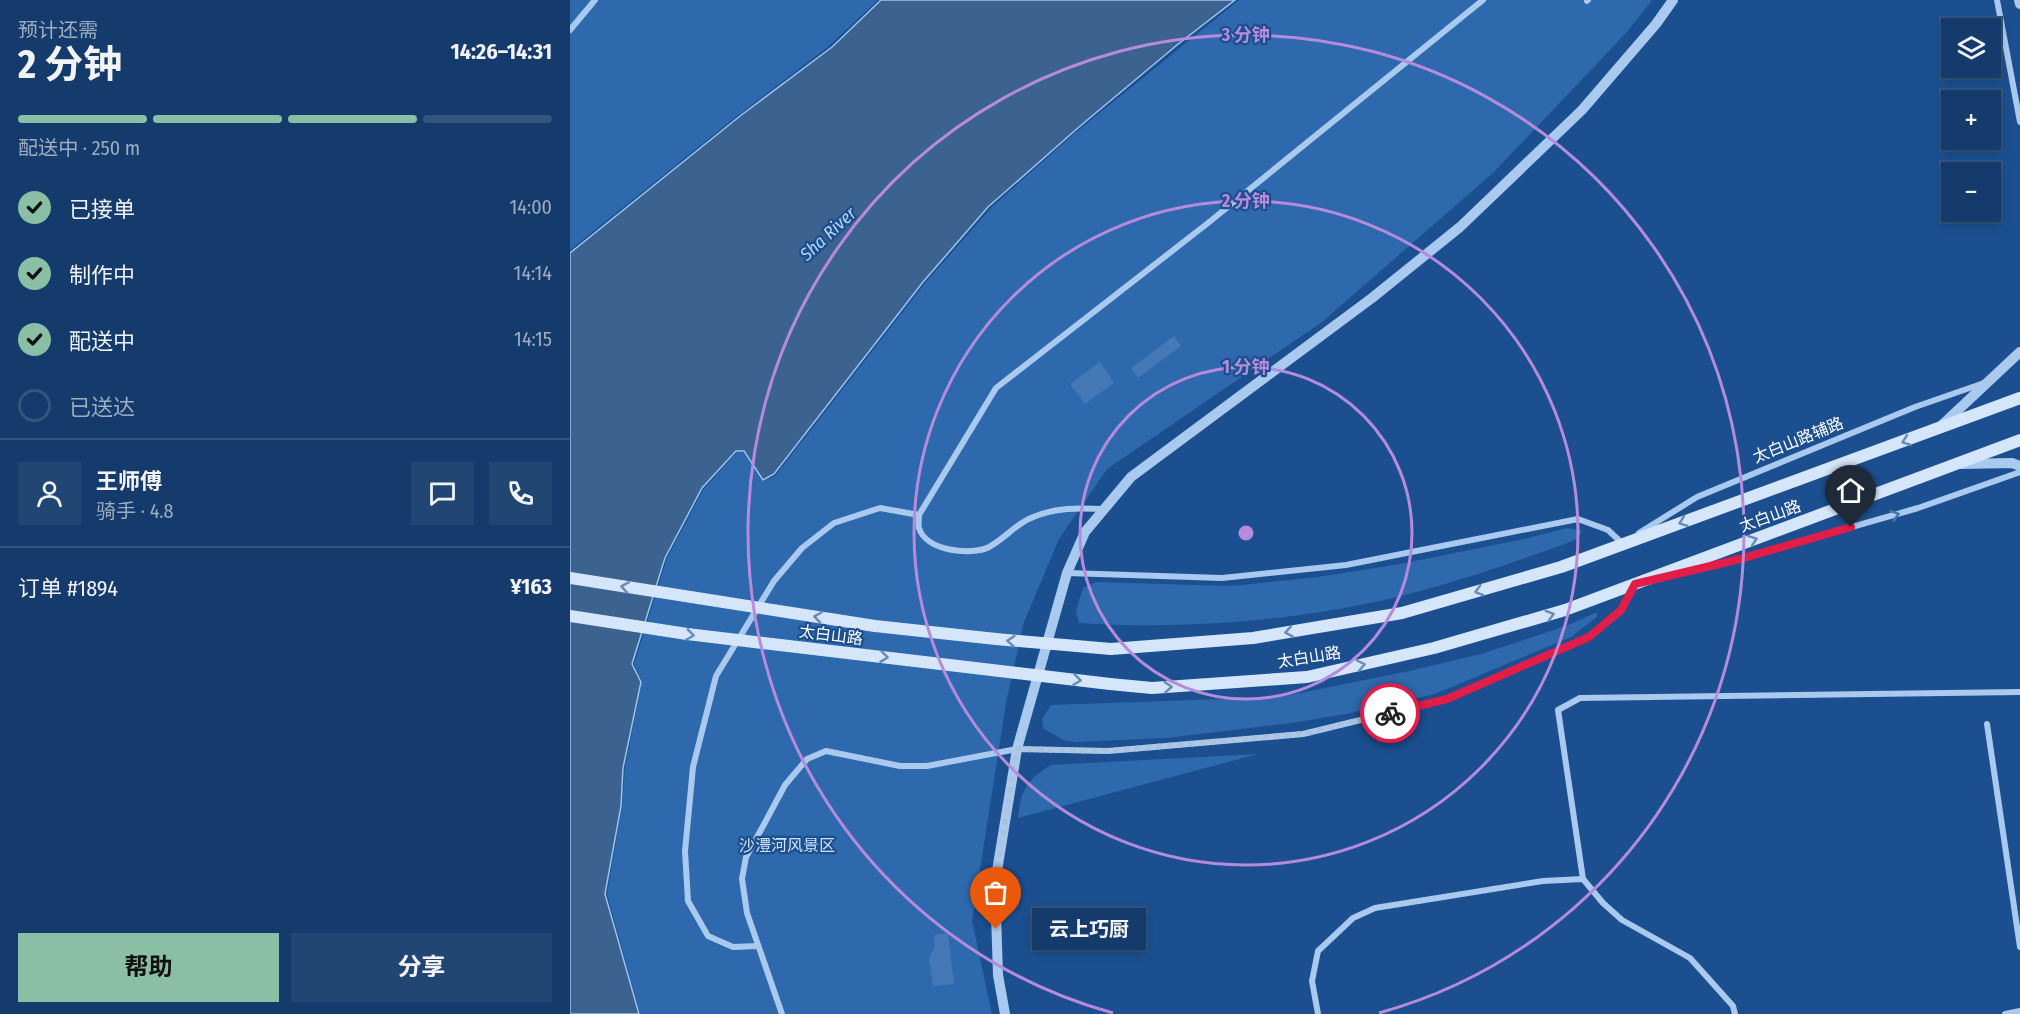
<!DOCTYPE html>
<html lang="zh">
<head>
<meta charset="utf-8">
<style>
	body { margin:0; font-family:"Fira Sans Condensed","Noto Sans SC",sans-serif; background:#214673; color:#f1f3f6; height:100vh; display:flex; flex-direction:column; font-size:22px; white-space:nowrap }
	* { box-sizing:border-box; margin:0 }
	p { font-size:20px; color:#9dadc1 }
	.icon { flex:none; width:33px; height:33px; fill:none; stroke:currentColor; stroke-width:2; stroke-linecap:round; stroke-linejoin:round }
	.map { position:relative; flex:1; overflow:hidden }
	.side { display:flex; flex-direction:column; background:#143b6b; width:570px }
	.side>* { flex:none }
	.buttons { position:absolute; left:1371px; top:18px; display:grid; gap:12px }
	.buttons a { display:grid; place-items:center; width:60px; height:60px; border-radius:0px; background:#143b6b; box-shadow:0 3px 9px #0003,0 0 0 2px #33557e; font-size:30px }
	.pin { position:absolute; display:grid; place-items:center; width:51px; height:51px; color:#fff; margin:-62px -26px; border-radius:50% 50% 50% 0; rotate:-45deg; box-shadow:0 0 6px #0007 }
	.pin .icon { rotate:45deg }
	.courier { position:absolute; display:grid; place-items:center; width:60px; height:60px; margin:-30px; border:4px solid #e11d48; border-radius:50%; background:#fff; color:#222; box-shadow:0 2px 8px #0007 }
	.bubble { position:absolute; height:42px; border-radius:0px; background:#143b6b; box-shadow:0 3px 9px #0003,0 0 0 2px #33557e; font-size:20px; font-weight:700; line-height:42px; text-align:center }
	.summary em { font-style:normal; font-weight:700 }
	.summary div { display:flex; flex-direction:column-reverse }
	.summary { display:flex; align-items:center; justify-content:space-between; height:102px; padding:0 18px }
	h1 { font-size:39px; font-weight:700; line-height:45px }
	.bar { display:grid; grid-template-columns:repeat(4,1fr); gap:9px 6px; align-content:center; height:72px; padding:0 18px }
	.bar i { height:8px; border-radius:4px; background:#33557e }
	.bar .on { background:#8abfa5 }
	.bar p { grid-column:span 4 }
	.line { display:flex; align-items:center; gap:15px; padding:0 18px; border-top:2px solid #33557e }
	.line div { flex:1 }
	.round { display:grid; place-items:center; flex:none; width:63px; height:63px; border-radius:0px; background:#214673 }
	ol { padding:0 18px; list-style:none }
	li { display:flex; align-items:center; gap:18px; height:66px }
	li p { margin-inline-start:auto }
	li .icon { padding:6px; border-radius:50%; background:#8abfa5; color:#111; stroke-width:4 }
	li:last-child { color:#9dadc1 }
	li i { width:33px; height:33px; border:3px solid #33557e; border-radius:50% }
	.primary-button { display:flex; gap:12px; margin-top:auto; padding:12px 18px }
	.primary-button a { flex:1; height:69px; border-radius:0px; background:#8abfa5; color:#111; font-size:24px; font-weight:700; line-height:69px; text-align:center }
	.primary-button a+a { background:#214673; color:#f1f3f6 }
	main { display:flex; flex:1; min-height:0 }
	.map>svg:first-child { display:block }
</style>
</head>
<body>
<main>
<section class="side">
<div class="summary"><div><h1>2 分钟</h1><p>预计还需</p></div><em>14:26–14:31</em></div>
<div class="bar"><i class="on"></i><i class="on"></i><i class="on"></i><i></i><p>配送中 · 250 m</p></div>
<ol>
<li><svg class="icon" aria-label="check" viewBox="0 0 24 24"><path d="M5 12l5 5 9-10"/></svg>已接单<p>14:00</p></li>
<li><svg class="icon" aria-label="check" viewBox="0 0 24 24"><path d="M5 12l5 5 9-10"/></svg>制作中<p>14:14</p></li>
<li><svg class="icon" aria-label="check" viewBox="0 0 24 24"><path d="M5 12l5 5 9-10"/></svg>配送中<p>14:15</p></li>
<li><i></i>已送达</li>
</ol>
<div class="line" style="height:108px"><a class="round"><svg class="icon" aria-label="person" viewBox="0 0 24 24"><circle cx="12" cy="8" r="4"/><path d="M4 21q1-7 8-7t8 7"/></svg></a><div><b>王师傅</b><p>骑手 · 4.8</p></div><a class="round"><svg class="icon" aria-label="chat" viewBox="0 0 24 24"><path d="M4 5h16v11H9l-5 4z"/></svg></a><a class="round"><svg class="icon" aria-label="phone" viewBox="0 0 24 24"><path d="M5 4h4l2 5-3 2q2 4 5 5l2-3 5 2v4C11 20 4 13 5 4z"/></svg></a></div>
<div class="line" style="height:78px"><div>订单 #1894</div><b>¥163</b></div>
<div class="primary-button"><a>帮助</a><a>分享</a></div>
</section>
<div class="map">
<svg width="1450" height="1014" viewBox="0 0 1450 1014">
	<rect width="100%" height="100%" fill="#1b4f8f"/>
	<g fill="#2e69ad">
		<path d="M0 0H308L259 46 167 116 0 250Z"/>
		<path d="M669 0H1082L1057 32 924 172 752 322 537 469 489 539 454 622 436 703 402 921 422 1014H70L37 894 52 806 55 767 72 682 64 664 97 558 133 490 167 452H173L193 481 205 476 356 282 422 207 505 133Z"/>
		<path d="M997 528 1012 531 1006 539 995 544C944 562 892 580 839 594 732 621 618 630 509 623L506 611 513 588 526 582 661 586 748 577 830 564 954 539Z"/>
		<path d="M1027 612V617L1001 637 865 694 776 714 728 722 597 738 505 742 493 740 473 728 472 719 481 705 710 697 839 671 911 654 996 626Z"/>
		<path d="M688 754 448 818C451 789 457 780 481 765Z"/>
	</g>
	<path fill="#3c6290" stroke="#9cc4f0" stroke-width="1.5" d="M311 0H665L607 45 509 127 418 207 353 282 204 474 193 480 174 451H166L132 488 95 558 62 664 71 682 53 768 51 806 35 894 69 1014H0V253L170 116 262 47Z"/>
	<g fill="#4478b7">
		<path d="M604 336 611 346 568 378 561 368Z"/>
		<path d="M530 362 544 383 515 404 500 384Z"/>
		<path d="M378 933 384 984 363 986 359 956 365 948 364 935Z"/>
	</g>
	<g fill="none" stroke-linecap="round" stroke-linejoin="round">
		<g stroke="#a9c9ee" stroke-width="6">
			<path d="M1427 0 1450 122"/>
			<path d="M1017 1 1018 0"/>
			<path d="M0 30 25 0"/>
			<path d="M534 509C509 508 485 507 461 518 446 524 434 539 419 547 401 556 356 551 349 528 348 524 349 519 349 515L426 388 638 223 913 0"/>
			<path d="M1069 533 1127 497 1345 407 1414 383"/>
			<path d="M497 573 652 578 776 565 1008 519 1038 530 1053 544"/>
			<path d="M1106 574 1170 559 1348 508 1450 472"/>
			<path d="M1417 724 1450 947"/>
			<path d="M1013 879 988 710 1010 698 1450 692"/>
			<path d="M188 946 163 947 138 936 118 901 115 851 123 767 146 676 204 581 232 548 264 523 310 508 349 515"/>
			<path d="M212 1014 177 913 172 879 176 857 192 828 215 785 237 759 256 751 330 766H357L447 749 538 751 733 734 877 699 1019 637 1051 611 1065 584"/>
			<path d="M748 1014 742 981 748 951 783 918 805 908 973 881 1013 879 1033 903 1052 920 1120 958 1163 1006 1165 1014"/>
			<path d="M1435 1014 1450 1011"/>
		</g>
		<g stroke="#a9c9ee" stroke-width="10">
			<path d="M1449 0 1450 4"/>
			<path d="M1371 426 1450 352"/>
			<path d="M1391 464 1442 463 1450 466"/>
			<path d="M435 1014 428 975 425 883 447 749 497 573 515 532 561 477 802 298 890 227 1012 110 1086 24 1103 0"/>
		</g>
		<g stroke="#d6e6fa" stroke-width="12">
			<path d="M541 649 683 638 832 613 991 567 1450 398"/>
			<path d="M540 684 582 688 737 677 864 648 995 610 1450 440"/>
		</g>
		<g stroke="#d6e6fa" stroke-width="12">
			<path d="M0 578 305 626 426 639 541 649"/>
			<path d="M0 616 117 634 540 684"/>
		</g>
	</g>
	<defs><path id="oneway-chevron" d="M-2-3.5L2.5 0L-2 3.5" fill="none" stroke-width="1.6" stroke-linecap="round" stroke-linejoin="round" transform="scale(1.5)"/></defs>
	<g stroke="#668bba">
		<use href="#oneway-chevron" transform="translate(1336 441) rotate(160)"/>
		<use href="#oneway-chevron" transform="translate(1113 522) rotate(160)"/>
		<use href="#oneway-chevron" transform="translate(1183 540) rotate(-20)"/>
		<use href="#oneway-chevron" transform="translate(55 587) rotate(-171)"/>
		<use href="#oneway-chevron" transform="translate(909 591) rotate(164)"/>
		<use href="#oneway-chevron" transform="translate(980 615) rotate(-16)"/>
		<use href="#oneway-chevron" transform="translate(248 617) rotate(-171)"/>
		<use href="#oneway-chevron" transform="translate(719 632) rotate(170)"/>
		<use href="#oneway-chevron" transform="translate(120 635) rotate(8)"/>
		<use href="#oneway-chevron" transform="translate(441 641) rotate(-175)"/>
		<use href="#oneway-chevron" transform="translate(314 657) rotate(7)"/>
		<use href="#oneway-chevron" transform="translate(791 665) rotate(-12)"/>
		<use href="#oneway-chevron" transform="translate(507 680) rotate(7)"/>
		<use href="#oneway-chevron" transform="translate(598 687) rotate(-4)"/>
	</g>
	<use stroke="#4674ac" href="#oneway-chevron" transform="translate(1325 515) rotate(-16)"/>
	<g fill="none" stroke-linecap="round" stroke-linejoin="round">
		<path stroke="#afc1d8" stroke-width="6" stroke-dasharray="0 10.8" d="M426 929 425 883 447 749 538 751 733 734 820 713"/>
		<path stroke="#e11d48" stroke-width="8" d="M820 713 877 699 1019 637 1051 610 1065 584 1170 559 1281 527"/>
	</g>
	<g fill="none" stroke="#b68bdc" stroke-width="3">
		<circle cx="676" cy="533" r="166"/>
		<circle cx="676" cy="533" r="332"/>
		<path d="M543 1013A498 498 0 1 1 809 1013"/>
	</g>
	<g text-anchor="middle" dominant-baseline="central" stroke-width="4.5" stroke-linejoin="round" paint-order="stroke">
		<g font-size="16" fill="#fff" stroke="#1b4f8f">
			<text transform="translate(1228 440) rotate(-22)">太白山路辅路</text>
			<text transform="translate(1200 516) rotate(-20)">太白山路</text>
			<text transform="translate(261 635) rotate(7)">太白山路</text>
			<text transform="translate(739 657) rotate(-9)">太白山路</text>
		</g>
		<g font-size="16" fill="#cfe3fa" stroke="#1b4f8f">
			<text x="217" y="845">沙澧河风景区</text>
		</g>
		<g font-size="18" font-style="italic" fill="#b5d3f5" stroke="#1b4f8f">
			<text transform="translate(258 234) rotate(-43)">Sha River</text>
		</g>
	</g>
	<circle cx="676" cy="533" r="9" fill="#b68bdc" stroke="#1b4f8f" stroke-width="3"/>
	<g font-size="18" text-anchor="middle" font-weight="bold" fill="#b68bdc" stroke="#1b4f8f" stroke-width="4.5" stroke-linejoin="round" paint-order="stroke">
		<text x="676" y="41">3 分钟</text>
		<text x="676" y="207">2 分钟</text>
		<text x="676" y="373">1 分钟</text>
	</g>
</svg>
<div class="buttons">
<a><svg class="icon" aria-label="layers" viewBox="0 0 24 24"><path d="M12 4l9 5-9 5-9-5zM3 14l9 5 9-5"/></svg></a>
<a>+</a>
<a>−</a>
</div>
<div class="pin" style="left:426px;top:929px;background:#ea580c"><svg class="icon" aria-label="bag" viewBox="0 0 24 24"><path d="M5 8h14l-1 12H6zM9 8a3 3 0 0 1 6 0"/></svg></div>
<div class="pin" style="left:1281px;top:527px;background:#1f2937"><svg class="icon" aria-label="home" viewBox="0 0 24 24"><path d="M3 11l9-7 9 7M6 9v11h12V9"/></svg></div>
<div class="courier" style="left:820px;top:713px"><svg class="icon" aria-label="bike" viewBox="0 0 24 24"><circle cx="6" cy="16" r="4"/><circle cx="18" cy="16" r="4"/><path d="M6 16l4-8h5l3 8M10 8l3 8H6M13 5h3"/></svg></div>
<div class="bubble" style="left:462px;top:908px;width:114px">云上巧厨</div>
</div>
</main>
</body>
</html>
